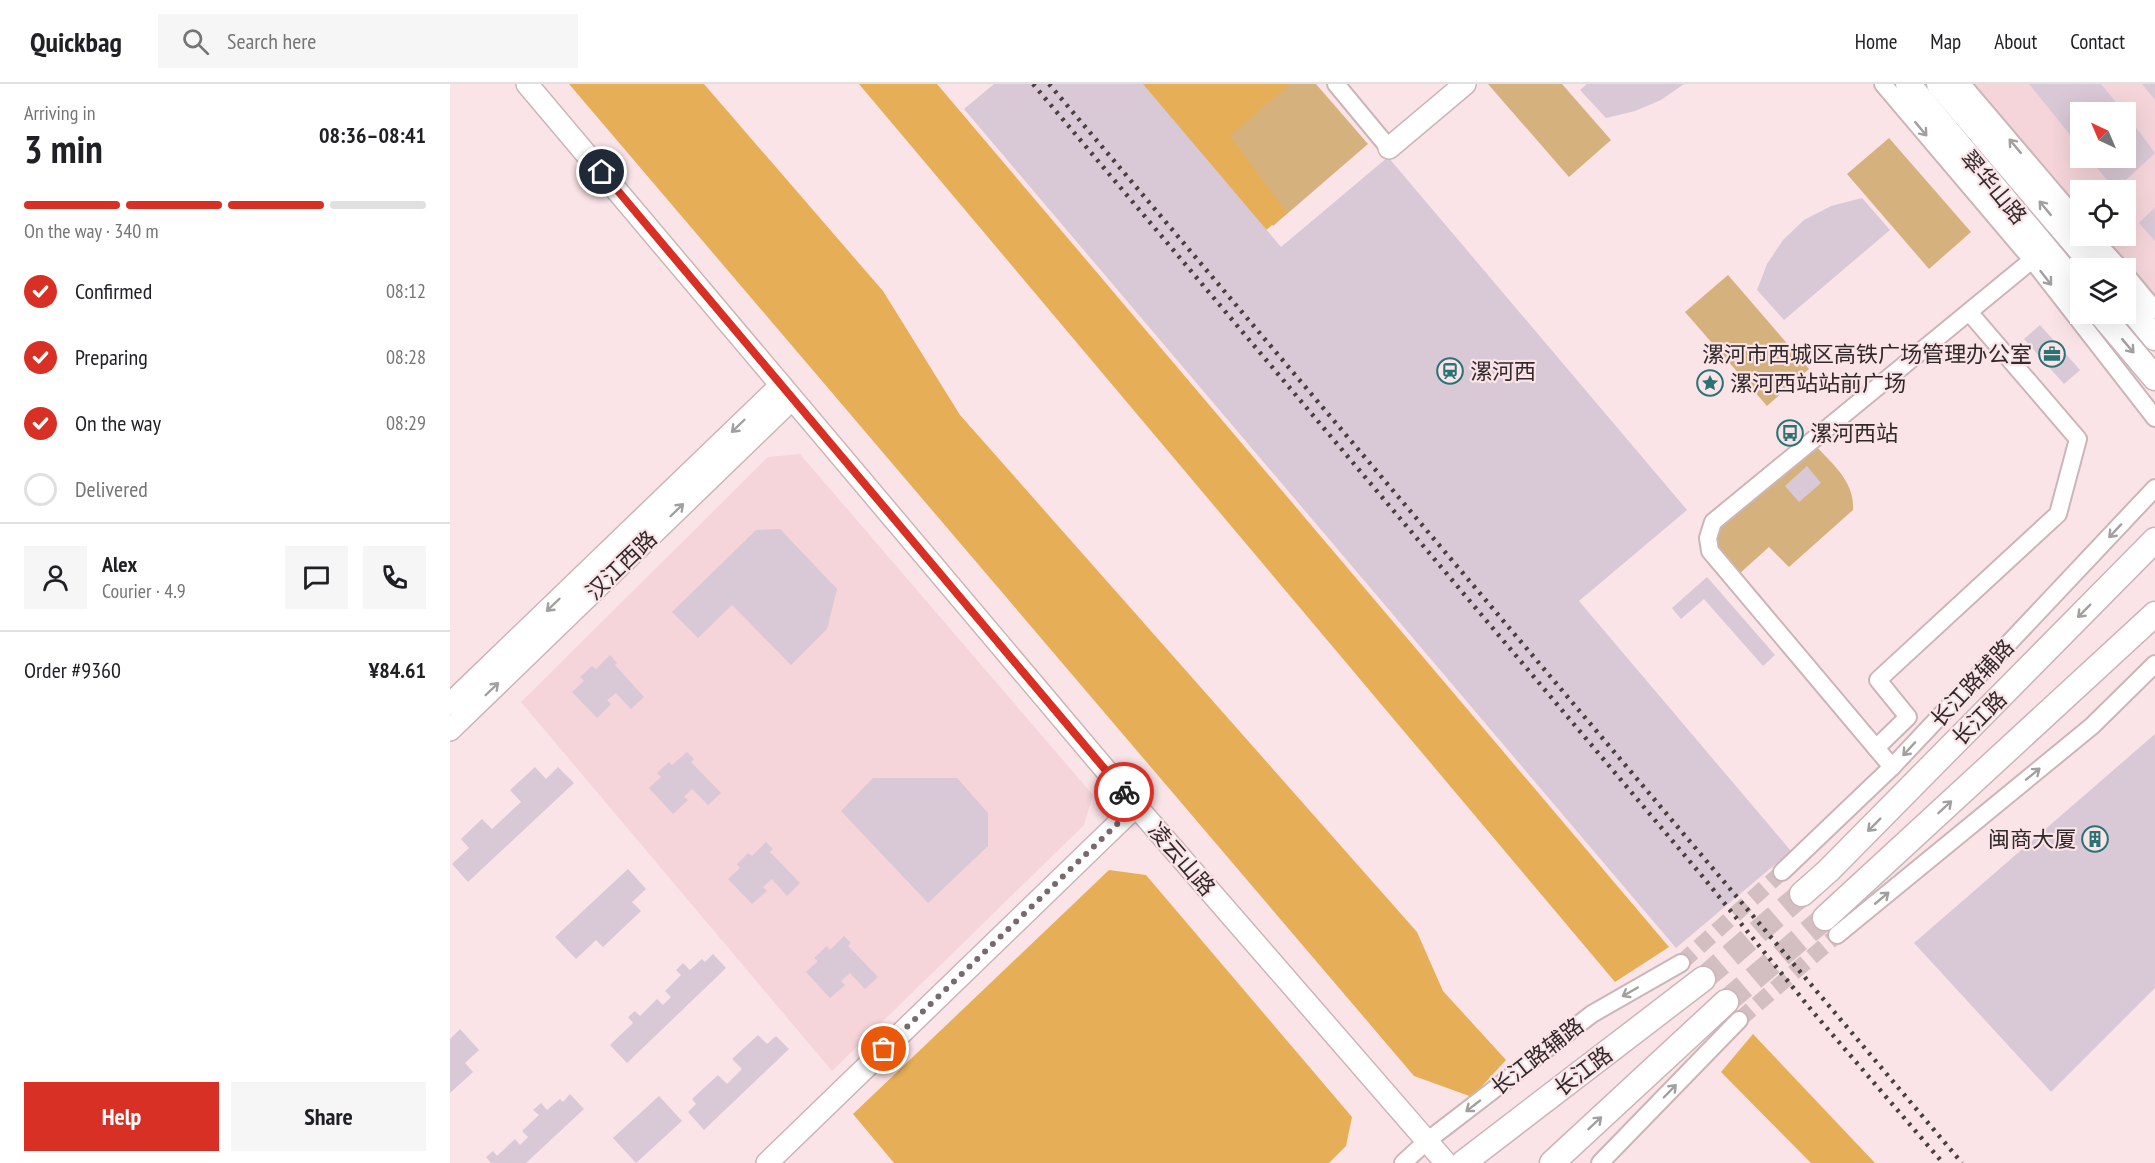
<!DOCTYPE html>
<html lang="en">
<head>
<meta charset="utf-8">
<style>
	body { margin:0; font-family:"PT Sans Narrow","Noto Sans SC",sans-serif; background:#f6f6f6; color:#202124; height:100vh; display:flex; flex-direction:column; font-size:22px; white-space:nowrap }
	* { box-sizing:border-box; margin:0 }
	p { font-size:20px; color:#757577 }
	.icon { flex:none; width:33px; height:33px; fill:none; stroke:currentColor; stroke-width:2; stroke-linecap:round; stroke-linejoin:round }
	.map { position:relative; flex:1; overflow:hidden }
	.panel { display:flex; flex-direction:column; background:#fff; width:450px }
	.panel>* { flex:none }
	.needle { width:39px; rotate:316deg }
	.tools { position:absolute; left:1620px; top:18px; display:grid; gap:12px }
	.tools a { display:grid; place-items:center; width:66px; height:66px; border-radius:0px; background:#fff; box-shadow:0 6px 24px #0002; font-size:30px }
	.pin { position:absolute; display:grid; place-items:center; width:51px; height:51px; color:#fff; margin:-26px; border:3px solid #fff; border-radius:50%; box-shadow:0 2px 6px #0007 }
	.courier { position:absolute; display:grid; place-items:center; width:60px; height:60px; margin:-30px; border:4px solid #d93025; border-radius:50%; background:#fff; color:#222; box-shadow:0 2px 8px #0007 }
	.head em { font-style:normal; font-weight:700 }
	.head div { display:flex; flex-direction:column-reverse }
	.head { display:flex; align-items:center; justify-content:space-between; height:102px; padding:0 24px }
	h1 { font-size:39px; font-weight:700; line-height:45px }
	.bar { display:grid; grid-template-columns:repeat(4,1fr); gap:9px 6px; align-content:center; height:72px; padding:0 24px }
	.bar i { height:8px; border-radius:4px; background:#e0e0e0 }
	.bar .active { background:#d93025 }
	.bar p { grid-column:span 4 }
	.line { display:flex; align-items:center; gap:15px; padding:0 24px; border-top:2px solid #e0e0e0 }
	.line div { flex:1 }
	.round { display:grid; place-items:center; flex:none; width:63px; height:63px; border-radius:0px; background:#f6f6f6 }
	ol { padding:0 24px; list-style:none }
	li { display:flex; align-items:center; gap:18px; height:66px }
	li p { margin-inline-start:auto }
	li .icon { padding:6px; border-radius:50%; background:#d93025; color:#fff; stroke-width:4 }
	li:last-child { color:#757577 }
	li i { width:33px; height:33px; border:3px solid #e0e0e0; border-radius:50% }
	.primary-button { display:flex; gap:12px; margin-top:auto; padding:12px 24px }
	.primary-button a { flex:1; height:69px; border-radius:0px; background:#d93025; color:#fff; font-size:24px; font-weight:700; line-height:69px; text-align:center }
	.primary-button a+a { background:#f6f6f6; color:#202124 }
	header { display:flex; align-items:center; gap:36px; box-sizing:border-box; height:84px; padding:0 30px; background:#fff; border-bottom:2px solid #e0e0e0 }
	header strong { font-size:28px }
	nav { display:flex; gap:33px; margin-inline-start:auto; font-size:21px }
	.search { width:420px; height:54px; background:#f6f6f6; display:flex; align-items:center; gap:15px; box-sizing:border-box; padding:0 21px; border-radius:0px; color:#757577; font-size:22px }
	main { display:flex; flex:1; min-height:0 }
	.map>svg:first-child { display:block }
</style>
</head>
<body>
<header>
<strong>Quickbag</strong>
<div class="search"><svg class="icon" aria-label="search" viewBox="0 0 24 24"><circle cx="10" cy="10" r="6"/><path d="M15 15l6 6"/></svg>Search here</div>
<nav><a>Home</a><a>Map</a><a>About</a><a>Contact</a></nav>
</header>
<main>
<section class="panel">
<div class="head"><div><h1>3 min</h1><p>Arriving in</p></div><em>08:36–08:41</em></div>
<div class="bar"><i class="active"></i><i class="active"></i><i class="active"></i><i></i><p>On the way · 340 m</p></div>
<ol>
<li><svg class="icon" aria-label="check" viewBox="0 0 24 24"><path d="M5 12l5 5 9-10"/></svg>Confirmed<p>08:12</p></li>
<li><svg class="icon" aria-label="check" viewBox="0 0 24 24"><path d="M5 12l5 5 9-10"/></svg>Preparing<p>08:28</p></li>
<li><svg class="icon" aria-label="check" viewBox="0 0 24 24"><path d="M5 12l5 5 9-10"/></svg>On the way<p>08:29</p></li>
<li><i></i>Delivered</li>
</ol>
<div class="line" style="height:108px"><a class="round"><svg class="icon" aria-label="person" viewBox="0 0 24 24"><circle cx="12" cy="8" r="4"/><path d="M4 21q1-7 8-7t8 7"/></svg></a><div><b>Alex</b><p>Courier · 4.9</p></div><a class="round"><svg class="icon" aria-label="chat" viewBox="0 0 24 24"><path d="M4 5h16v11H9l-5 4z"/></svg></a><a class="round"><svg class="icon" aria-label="phone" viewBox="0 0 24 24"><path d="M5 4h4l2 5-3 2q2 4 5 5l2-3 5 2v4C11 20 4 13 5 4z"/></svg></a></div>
<div class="line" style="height:78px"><div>Order #9360</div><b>¥84.61</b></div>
<div class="primary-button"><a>Help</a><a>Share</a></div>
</section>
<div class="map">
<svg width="1705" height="1079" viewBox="0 0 1705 1079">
	<rect width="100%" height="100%" fill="#fbe4e7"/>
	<g fill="#f5d5da" fill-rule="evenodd">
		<path d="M1525 0H1705V212L1654 152H1676V106H1630V124ZM1630 28H1676V74H1630Z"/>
		<path d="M350 370 643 711 634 741 382 987 71 618 318 373Z"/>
	</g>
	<g fill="#d5b27d">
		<path d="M721 0H866L918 60 823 142 710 9Z"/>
		<path d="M1038 0H1112L1161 56 1119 93Z"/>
		<path d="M1439 54 1521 148 1479 185 1397 90Z"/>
		<path d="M1278 191 1359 285 1317 322 1235 228Z"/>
		<path d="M1364 360C1382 380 1405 397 1403 426L1339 483 1319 463 1289 490 1266 465V444Z"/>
	</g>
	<g fill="#e6af57">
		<path d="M119 0H254L433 207 510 331 967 848 993 907 1056 976 1022 1013 964 992Z"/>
		<path d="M409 0H487L1219 863 1165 898Z"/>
		<path d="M686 0H840L780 52 837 129 810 151Z"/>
		<path d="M659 786 696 791 902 1033 896 1062 879 1079H444L403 1030Z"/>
		<path d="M1303 950 1425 1079H1361L1271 988Z"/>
	</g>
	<g fill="#d9c8d5">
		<path d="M544 0H693L831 163 938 73 1237 426 1129 517 1341 767 1226 864 514 25Z"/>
		<path d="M1137 0H1234L1211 16 1185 27 1156 34 1130 6Z"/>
		<path d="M1579 0H1651L1674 28H1630V63Z"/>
		<path d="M1692 0H1705V16Z"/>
		<path d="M1676 30 1705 69 1665 106 1639 74H1676Z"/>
		<path d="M1412 114 1440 146 1334 236 1307 206 1317 180 1333 156 1354 136 1381 122Z"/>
		<path d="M1705 123V157L1689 139Z"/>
		<path d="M1590 241 1630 286 1614 300 1574 255Z"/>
		<path d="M1357 382 1371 399 1349 418 1335 402Z"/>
		<path d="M330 445 387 505 377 545 341 581 282 521 248 554 222 528 306 446Z"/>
		<path d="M1257 493 1325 571 1313 582 1254 515 1231 535 1222 524Z"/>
		<path d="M160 571 167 579 165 581 194 613 181 625 166 609 157 616 161 620 147 634 122 608 134 597 130 593 142 582 146 585Z"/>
		<path d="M1705 650V904L1601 1008 1464 859Z"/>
		<path d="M237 668 244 675 241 678 271 709 258 721 242 705 234 713 238 716 223 730 199 704 211 693 207 689 219 678 222 681Z"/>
		<path d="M85 683 96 695 108 683 124 699 18 798 2 780 19 764 11 755 32 735 42 745 71 718 60 706Z"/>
		<path d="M423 694H507L538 729V762L478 819 391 727Z"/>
		<path d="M316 758 323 765 320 768 350 799 337 812 322 795 313 803 317 807 302 820 278 795 290 784 287 780 298 769 302 772Z"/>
		<path d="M178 785 196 805 182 818 191 827 153 863 146 856 126 875 105 853Z"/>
		<path d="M394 852 401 859 398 862 428 893 415 905 400 889 391 897 395 901 380 914 356 888 368 877 364 874 377 862 380 866Z"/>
		<path d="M263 870 276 884 177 979 160 961 183 939 178 933 185 927 190 932 207 915 213 921 221 913 215 907 231 891 226 886 233 879 240 886 252 875 255 878Z"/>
		<path d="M10 945 29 966 15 979 23 988 0 1009V955Z"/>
		<path d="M308 951 317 960 326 952 339 965 254 1046 238 1028 246 1020 242 1015 268 991 277 1000 292 985 282 975Z"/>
		<path d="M120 1010 134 1025 76 1079H41L36 1073 43 1067 47 1072 65 1055 70 1061 78 1053 72 1047 89 1031 83 1026 91 1019 97 1026 110 1015 113 1018Z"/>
		<path d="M209 1012 232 1037 186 1079 163 1054Z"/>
	</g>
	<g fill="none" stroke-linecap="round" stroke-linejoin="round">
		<g stroke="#d3bfc1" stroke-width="16" stroke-dasharray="16 8" stroke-linecap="butt">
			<path d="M1231 879 1332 788"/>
			<path d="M1289 936 1387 851"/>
		</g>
		<g stroke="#d3bfc1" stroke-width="24" stroke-dasharray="24 12" stroke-linecap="butt">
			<path d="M1253 895 1352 810"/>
			<path d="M1276 918 1375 834"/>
		</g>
		<g stroke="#cbb5b8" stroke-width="20">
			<g id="minor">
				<path d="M886 0 939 64"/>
				<path d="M1433 0 1582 176 1705 334"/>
				<path d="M1512 0 1630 139"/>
				<path d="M1641 152 1670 184"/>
				<path d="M1676 191 1705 226"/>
				<path d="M1426 664 1458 633 1428 596 1608 430 1628 355 1519 228"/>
				<path d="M1442 683 1260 467 1258 454 1263 438 1582 176"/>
				<path d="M1332 788 1442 683 1705 404"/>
				<path d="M1387 851 1642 642 1705 580"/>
				<path d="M953 1079 977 1057 1142 930 1231 879"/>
				<path d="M1150 1079 1289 936"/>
			</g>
		</g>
		<g stroke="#cbb5b8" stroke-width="24">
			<g id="tertiary">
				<path d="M77 0 686 722 996 1079"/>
				<path d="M939 64 1015 0"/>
				<path d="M0 620 331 301"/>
				<path d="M0 646 342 315"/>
				<path d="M317 1079 686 722"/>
			</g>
		</g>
		<g stroke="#cbb5b8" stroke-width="27">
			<g id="secondary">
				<path d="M1458 0 1630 206"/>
				<path d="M1489 0 1646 184"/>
				<path d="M1676 219 1705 254"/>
				<path d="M1651 230 1705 294"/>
				<path d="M1352 810 1378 787 1705 456"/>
				<path d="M1375 834 1705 530"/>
				<path d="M1013 1079 1253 895"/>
				<path d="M1102 1079 1276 918"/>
			</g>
		</g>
		<use href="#minor" stroke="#fff" stroke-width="16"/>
		<use href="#tertiary" stroke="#fff" stroke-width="21"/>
		<use href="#secondary" stroke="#fff" stroke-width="24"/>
		<g stroke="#483f40" stroke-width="4.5" stroke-dasharray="3 6" stroke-linecap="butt">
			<path d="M583 0 1253 793 1363 928 1493 1079"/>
			<path d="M599 0 1512 1079"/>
		</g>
	</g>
	<defs><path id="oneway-shaft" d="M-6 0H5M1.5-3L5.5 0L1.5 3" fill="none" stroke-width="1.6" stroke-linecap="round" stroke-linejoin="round" transform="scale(1.5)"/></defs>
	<g stroke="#a29f9f">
		<use href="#oneway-shaft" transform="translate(1471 45) rotate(50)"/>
		<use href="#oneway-shaft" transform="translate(1565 62) rotate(-130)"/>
		<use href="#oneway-shaft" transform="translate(1595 124) rotate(-130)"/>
		<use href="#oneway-shaft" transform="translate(1596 194) rotate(52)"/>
		<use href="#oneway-shaft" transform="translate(1678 262) rotate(50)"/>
		<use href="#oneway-shaft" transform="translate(288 342) rotate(136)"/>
		<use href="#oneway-shaft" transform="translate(227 426) rotate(-44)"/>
		<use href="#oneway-shaft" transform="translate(1665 447) rotate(133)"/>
		<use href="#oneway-shaft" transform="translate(103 521) rotate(136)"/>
		<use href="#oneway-shaft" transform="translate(1634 527) rotate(135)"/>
		<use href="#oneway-shaft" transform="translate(42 605) rotate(-44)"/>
		<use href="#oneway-shaft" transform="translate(1459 665) rotate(133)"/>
		<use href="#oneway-shaft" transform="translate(1583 690) rotate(-39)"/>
		<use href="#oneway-shaft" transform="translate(1495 723) rotate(-43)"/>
		<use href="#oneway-shaft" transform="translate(1424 741) rotate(135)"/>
		<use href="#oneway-shaft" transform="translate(1432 814) rotate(-40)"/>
		<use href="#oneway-shaft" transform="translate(1180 908) rotate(150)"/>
		<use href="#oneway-shaft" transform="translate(1220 1007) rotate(-46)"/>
		<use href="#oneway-shaft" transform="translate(1023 1022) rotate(142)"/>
		<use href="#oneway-shaft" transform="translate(1145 1039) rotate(-43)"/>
	</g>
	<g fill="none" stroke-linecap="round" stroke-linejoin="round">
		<path stroke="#786a6c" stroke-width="6" stroke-dasharray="0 10.8" d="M434 965 686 722 674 708"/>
		<path stroke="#d93025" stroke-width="8" d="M152 88 674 708"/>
	</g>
	<defs>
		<g id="office-ring" transform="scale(1.35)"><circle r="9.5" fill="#fbe4e7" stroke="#297375" stroke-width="1.5"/><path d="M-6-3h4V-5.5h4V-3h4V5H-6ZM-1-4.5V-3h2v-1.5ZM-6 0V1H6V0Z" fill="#297375"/></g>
		<g id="station-ring" transform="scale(1.35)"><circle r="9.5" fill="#fbe4e7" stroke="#297375" stroke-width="1.5"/><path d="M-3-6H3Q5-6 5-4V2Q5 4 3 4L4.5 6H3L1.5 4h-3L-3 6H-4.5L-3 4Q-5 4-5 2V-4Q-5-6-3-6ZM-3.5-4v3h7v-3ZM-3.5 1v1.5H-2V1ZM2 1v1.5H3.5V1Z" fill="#297375"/></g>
		<g id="sight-ring" transform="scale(1.35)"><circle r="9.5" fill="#fbe4e7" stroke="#297375" stroke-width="1.5"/><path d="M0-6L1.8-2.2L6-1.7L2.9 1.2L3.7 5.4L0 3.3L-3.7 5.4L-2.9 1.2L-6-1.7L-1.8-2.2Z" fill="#297375"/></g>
		<g id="bus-ring" transform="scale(1.35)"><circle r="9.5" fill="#fbe4e7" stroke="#297375" stroke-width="1.5"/><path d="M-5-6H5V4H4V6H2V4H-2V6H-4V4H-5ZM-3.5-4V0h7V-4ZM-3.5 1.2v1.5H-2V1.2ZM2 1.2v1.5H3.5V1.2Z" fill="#297375"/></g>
		<g id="building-ring" transform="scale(1.35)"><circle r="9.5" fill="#fbe4e7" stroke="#297375" stroke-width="1.5"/><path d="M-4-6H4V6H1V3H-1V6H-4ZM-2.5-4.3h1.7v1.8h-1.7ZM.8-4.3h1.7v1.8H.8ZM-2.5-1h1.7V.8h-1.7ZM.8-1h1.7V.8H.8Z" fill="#297375"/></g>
	</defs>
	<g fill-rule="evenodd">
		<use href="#office-ring" x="1602" y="270"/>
		<use href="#station-ring" x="1000" y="287"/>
		<use href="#sight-ring" x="1260" y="299"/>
		<use href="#bus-ring" x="1340" y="349"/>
		<use href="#building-ring" x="1645" y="755"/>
	</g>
	<g text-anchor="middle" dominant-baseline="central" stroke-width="4.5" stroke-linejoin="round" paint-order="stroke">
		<g font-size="22" fill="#31292a" stroke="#fbe4e7">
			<text transform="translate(1544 103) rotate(50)">翠华山路</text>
			<text transform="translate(171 481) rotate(-44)">汉江西路</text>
			<text transform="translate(1522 599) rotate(-47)">长江路辅路</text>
			<text transform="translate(1529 634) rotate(-45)">长江路</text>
			<text transform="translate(732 775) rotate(49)">凌云山路</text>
			<text transform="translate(1087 972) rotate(-38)">长江路辅路</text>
			<text transform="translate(1133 987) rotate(-37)">长江路</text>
		</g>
		<g font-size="22" fill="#31292a" stroke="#fbe4e7" text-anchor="start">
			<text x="1582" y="270" text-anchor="end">漯河市西城区高铁广场管理办公室</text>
			<text x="1020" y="287">漯河西</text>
			<text x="1280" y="299">漯河西站站前广场</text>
			<text x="1360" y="349">漯河西站</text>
			<text x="1626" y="755" text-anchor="end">闽商大厦</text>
		</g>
	</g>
</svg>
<div class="tools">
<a><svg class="needle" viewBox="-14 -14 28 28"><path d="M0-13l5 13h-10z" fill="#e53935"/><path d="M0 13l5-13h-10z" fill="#757577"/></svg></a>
<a><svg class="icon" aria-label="locate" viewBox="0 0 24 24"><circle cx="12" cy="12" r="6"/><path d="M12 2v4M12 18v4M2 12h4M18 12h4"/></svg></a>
<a><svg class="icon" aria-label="layers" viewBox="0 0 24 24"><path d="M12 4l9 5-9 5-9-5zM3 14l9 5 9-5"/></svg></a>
</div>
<div class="pin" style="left:434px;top:965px;background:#ea580c"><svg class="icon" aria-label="bag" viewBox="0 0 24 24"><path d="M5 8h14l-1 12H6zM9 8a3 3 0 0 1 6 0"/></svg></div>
<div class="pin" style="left:152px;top:88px;background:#1f2937"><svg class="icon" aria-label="home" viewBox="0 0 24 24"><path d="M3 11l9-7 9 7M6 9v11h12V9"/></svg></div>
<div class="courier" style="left:674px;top:708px"><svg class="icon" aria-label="bike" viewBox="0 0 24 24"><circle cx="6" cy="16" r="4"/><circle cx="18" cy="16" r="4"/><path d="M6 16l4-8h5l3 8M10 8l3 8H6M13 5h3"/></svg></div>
</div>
</main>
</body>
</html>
